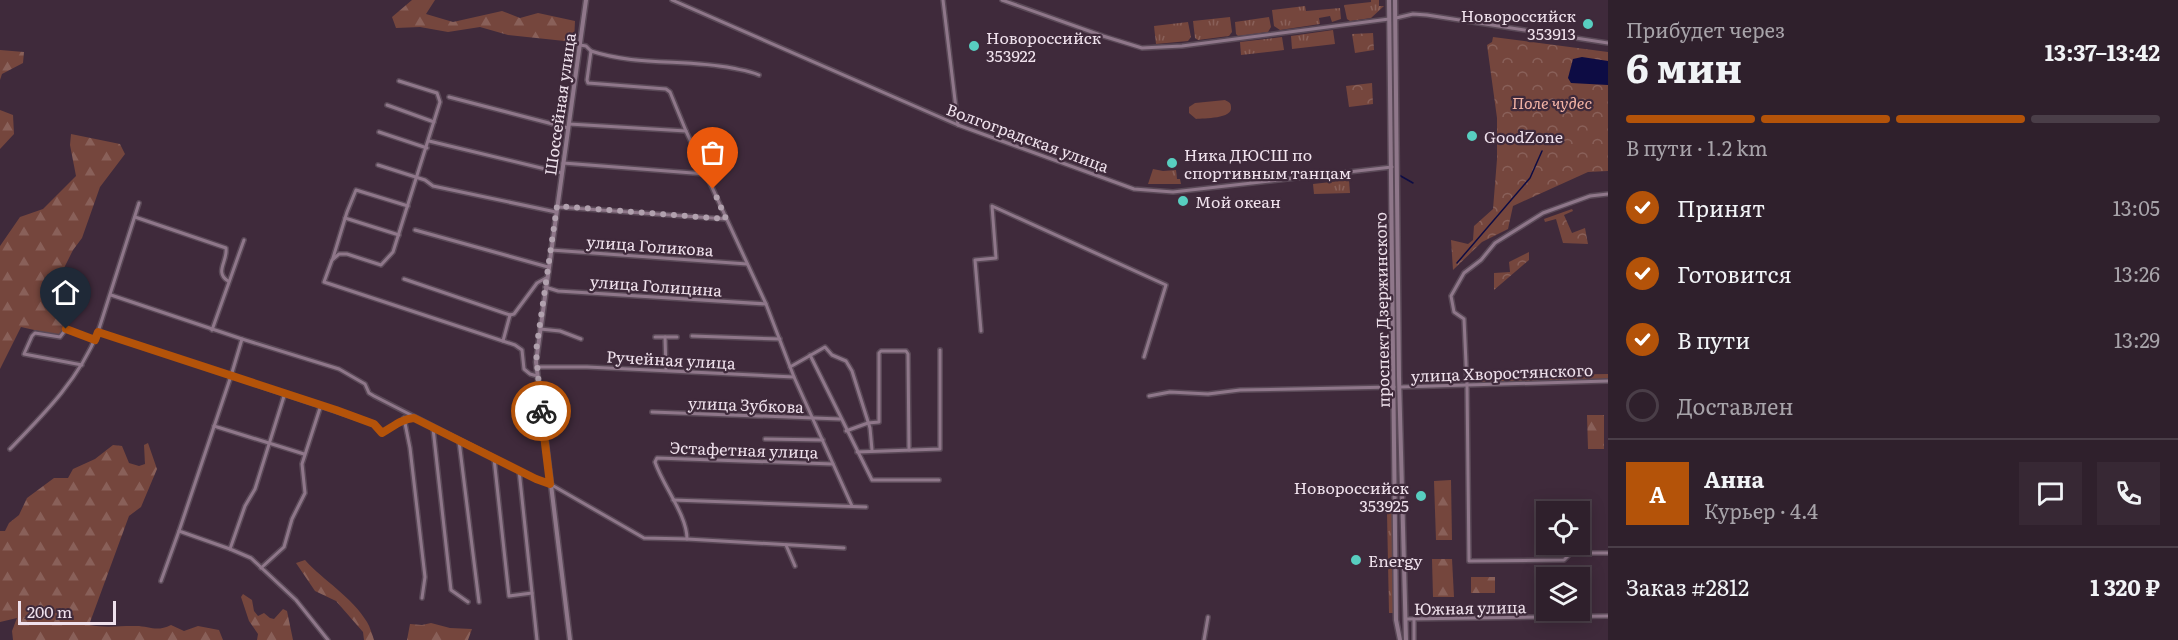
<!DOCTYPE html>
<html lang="ru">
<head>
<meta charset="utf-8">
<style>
	body { margin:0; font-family:Literata,serif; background:#372834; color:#f1f3f6; height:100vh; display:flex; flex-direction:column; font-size:22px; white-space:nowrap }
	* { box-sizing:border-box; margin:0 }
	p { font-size:20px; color:#a7a3a9 }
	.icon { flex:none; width:33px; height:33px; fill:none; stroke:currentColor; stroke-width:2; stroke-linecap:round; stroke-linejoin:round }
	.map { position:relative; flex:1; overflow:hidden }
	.details { display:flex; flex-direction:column; background:#2f202c; width:570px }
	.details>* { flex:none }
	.buttons { position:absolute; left:1536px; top:501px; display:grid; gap:12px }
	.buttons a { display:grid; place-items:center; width:54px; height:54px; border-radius:0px; background:#2f202c; box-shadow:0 3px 15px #0003,0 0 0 2px #4a3e48; font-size:30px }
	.scale { position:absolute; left:18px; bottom:15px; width:98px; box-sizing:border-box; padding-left:6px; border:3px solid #efe1ec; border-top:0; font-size:16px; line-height:21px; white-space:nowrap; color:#efe1ec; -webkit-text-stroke:4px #3f2a3b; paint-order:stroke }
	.pin { position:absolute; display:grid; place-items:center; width:51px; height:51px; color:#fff; margin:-62px -26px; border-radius:50% 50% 50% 0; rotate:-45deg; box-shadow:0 0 6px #0007 }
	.pin .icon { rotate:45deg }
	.courier { position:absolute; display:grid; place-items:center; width:60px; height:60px; margin:-30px; border:4px solid #b45309; border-radius:50%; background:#fff; color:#222; box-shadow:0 2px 8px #0007 }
	.overview em { font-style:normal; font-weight:700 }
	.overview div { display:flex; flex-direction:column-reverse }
	.overview { display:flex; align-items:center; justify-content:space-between; height:102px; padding:0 18px }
	h1 { font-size:39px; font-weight:700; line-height:45px }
	.bar { display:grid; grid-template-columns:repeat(4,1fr); gap:9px 6px; align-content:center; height:72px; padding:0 18px }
	.bar i { height:8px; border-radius:4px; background:#4a3e48 }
	.bar .on { background:#b45309 }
	.bar p { grid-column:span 4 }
	.line { display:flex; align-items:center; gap:15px; padding:0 18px; border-top:2px solid #4a3e48 }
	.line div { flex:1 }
	.round { display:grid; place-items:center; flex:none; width:63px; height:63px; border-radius:0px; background:#372834 }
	ol { padding:0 18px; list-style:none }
	li { display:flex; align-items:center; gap:18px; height:66px }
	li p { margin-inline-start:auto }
	li .icon { padding:6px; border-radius:50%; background:#b45309; color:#fff; stroke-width:4 }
	li:last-child { color:#a7a3a9 }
	li i { width:33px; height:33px; border:3px solid #4a3e48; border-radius:50% }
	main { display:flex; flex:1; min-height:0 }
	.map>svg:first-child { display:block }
</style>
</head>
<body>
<main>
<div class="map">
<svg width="1608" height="640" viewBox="0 0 1608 640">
	<defs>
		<pattern id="grass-tufts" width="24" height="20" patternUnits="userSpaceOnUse" patternTransform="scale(1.5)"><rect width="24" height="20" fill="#75463d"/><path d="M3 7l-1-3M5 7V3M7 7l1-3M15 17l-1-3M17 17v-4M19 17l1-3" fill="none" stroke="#896059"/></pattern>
		<pattern id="forest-firs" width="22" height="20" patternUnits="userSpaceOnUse" patternTransform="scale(1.5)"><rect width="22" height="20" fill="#75463d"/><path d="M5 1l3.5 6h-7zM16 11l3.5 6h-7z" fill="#896059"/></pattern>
		<pattern id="park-crowns" width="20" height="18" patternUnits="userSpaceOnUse" patternTransform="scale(1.5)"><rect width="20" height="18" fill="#75463d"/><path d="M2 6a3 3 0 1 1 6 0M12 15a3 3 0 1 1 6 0" fill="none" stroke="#896059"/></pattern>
	</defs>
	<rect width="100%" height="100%" fill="#3f2a3b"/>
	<g fill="url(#grass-tufts)">
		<path d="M1371 0H1379V6H1384L1371 18 1350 21 1347 19 1344 5 1371 2Z"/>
		<path d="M1305 6 1306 11 1340 8 1341 19 1332 22 1330 16 1319 18 1320 24 1280 30 1274 26 1272 10Z"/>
		<path d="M1230 17 1232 32 1229 36 1198 40 1195 38 1193 21Z"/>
		<path d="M1269 17 1271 27 1268 32 1238 36 1236 34 1235 22Z"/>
		<path d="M1188 22 1191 37 1188 41 1156 44 1154 26Z"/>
		<path d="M1333 30 1335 44 1292 49 1291 36Z"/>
		<path d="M1282 37 1284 50 1241 55 1240 42Z"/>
		<path d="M1153 169 1163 171 1176 170 1177 179H1180L1181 184H1148Z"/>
		<path d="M1349 180 1350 193 1314 194 1313 184Z"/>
		<path d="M1608 374V379L1473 383 1471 381V376Z"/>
		<path d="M1392 512 1393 613H1389L1387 513Z"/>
	</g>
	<g fill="url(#forest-firs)">
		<path d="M412 0H435L426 14 453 22 502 11 520 18 538 13 575 21 574 42 508 35 480 27 448 32 420 27 396 28 392 17Z"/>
		<path d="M0 50 24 52 23 63 2 74 0 80Z"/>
		<path d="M0 110 13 115 14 134 0 149Z"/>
		<path d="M71 134 120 144 125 154 100 187 82 238 73 250 64 268 66 277 57 288 62 298 59 311 66 320 61 336 21 327 0 369V246L20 217 43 209 76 176 70 145Z"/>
		<path d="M1587 415H1604V449H1588Z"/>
		<path d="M148 443 157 469 141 507 129 516 89 625C105 628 118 626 133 626 149 625 155 633 171 625L184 631 198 626 219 630 223 640H13L12 631 17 618 0 622V531H5L9 523 19 515 27 498 54 478H68L73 469 95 459 113 445 122 446 129 463 139 466 145 464 144 445Z"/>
		<path d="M1451 480 1452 540H1436L1434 481Z"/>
		<path d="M1432 559H1452L1454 597H1433Z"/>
		<path d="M305 560C324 581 352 597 367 622 370 627 372 634 374 640H364L363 632 336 601 315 591 296 563Z"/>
		<rect x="1471" y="577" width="24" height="16"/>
		<path d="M243 594 252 600 254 611 258 616 264 613 270 618 274 619 283 609 287 611 293 640H257L258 634 249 621 241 597Z"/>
		<path d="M431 623 450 628 472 629 468 640H407L410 624 422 625Z"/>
	</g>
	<g fill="url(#park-crowns)">
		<path d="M1373 33 1374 50 1355 53 1352 34Z"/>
		<path d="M1493 37 1608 52V171L1588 172 1513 206 1508 229 1482 242 1453 270 1451 240 1468 244 1473 240 1474 226 1493 209 1497 159V118L1487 45 1492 42Z"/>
		<path d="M1372 83 1373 104 1349 107 1346 86Z"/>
		<path d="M1572 209 1573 211 1564 215 1572 233 1585 228 1588 244 1563 243 1556 219 1545 222 1544 219Z"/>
		<path d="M1529 252V260L1494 290V273L1510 272 1509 262Z"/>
	</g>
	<path fill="#75463d" d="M1225 100C1228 102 1231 102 1231 107 1233 119 1204 118 1196 119L1189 113V107L1195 103Z"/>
	<path fill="#0d0c44" d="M1582 57 1608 61V85L1571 83 1568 78 1573 59Z"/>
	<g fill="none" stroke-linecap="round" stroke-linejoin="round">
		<g stroke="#0d0c44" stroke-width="1.5">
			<path d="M1399 175 1413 183"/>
			<path d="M1457 263 1530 178 1542 151"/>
		</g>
		<g stroke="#5a4957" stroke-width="6">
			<g id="minor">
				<path d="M672 0 958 125 1134 189 1173 192 1392 167"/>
				<path d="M943 0 958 125"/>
				<path d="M1002 0 1103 36 1142 48 1182 46 1389 19"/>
				<path d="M1396 18 1413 14 1427 15 1608 43"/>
				<path d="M580 45 586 46 591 51"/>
				<path d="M759 75C750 71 741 70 732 68 685 59 636 66 591 51L587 80 588 83 666 89 670 92 686 131 766 304 794 377 852 506"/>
				<path d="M399 81 437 93 440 102 393 252 381 265 347 254H339L332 260 324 282 515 345 522 350 524 369 530 374 537 376"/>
				<path d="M449 97 568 128"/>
				<path d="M387 105 434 122"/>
				<path d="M569 124 686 131"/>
				<path d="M379 132 427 148"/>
				<path d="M429 141 562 173"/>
				<path d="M563 163 706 174"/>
				<path d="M378 165 425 180 433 186 556 212"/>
				<path d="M1608 194 1590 196 1543 213 1495 243 1481 260 1464 273 1451 296 1454 312 1464 319 1467 385 1469 561 1564 560 1571 553H1608"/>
				<path d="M558 207 726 219"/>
				<path d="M135 217 226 248C228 261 214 272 228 281"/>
				<path d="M345 218 399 235"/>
				<path d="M415 230 548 267"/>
				<path d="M551 250 747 264"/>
				<path d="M333 258 347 212 356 190 408 206"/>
				<path d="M404 279 510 315 514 314 537 283 546 278"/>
				<path d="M545 287 558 291 766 304"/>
				<path d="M111 295 242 339 339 369 365 384 369 393 374 396 536 479 550 484 644 538 687 539 844 548"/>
				<path d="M540 329 560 331 581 339"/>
				<path d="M212 330 244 240"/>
				<path d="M981 331 975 260 996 258 992 206 1166 285 1144 357"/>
				<path d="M98 332 139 203"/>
				<path d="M692 336 780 339"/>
				<path d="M655 337H677"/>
				<path d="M665 337 666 370"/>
				<path d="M242 339 231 376 374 424 382 433C392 428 400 419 412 418"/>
				<path d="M503 341 510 315"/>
				<path d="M810 355 872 480H939"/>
				<path d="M82 365 24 354 32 336 35 333 60 337 66 329 95 340"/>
				<path d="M536 367H587L794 377"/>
				<path d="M790 367 825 347 832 355 846 361 852 371 870 428 872 450"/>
				<path d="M1400 387 1608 381"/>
				<path d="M1149 396 1170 392 1208 394 1240 390 1394 387"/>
				<path d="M652 412 840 419"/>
				<path d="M404 418 410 448 425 577 422 598"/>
				<path d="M214 426 304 454"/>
				<path d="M433 428 451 590 468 602"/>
				<path d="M846 431 868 423 879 422V353L881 351H906L908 354 909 450"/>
				<path d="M765 439 823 440"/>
				<path d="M459 441 479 602"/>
				<path d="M10 449C45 413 79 379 98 332L231 376 179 531 230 549 251 558 296 600 328 640"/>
				<path d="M857 452 940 449V350"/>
				<path d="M494 458 509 596 532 593"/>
				<path d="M519 470 537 640"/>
				<path d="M673 500 866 507"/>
				<path d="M687 539C687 515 663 486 655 462L657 458 833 464"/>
				<path d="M786 545 795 566"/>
				<path d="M230 549 245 506 255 489 285 393"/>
				<path d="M261 568 284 547 292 519 305 493 302 464 321 405"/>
				<path d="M161 581 179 531"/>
				<path d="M1406 619 1608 616"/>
				<path d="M1204 640 1208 617"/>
				<path d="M1414 640V619"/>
			</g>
		</g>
		<g stroke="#5a4957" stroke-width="7">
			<g id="tertiary">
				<path d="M1389 0 1396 620 1400 640"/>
				<path d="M1395 0 1399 377 1406 640"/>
				<path d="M570 640 536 362 586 0"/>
			</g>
		</g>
		<use href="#minor" stroke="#8f778a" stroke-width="3"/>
		<use href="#tertiary" stroke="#8f778a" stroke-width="4"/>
	</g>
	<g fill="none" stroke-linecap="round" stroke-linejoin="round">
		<path stroke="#b1a1ae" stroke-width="6" stroke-dasharray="0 10.8" d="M541 411 536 351 557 206 726 219 713 189"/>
		<path stroke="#b45309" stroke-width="8" d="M66 329 95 340 98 332 336 410 374 424 382 433C393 427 401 419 414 418L536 479 550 484 541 411"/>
	</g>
	<g fill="#58cec0" stroke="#3f2a3b" stroke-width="2">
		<circle cx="1588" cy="24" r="6"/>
		<circle cx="974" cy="46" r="6"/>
		<circle cx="1472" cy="136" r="6"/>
		<circle cx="1172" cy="163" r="6"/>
		<circle cx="1183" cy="201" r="6"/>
		<circle cx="1421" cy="496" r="6"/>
		<circle cx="1356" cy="560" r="6"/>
	</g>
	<g text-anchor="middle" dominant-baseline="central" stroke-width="4.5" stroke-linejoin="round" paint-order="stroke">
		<g font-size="16" fill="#efe1ec" stroke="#3f2a3b" text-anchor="start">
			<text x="1576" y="15" text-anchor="end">Новороссийск<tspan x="1576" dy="18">353913</tspan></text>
			<text x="986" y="37">Новороссийск<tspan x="986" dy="18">353922</tspan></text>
			<text x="1484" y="136">GoodZone</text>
			<text x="1184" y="154">Ника ДЮСШ по<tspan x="1184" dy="18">спортивным танцам</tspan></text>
			<text x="1195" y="201">Мой океан</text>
			<text x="1409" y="487" text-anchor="end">Новороссийск<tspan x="1409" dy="18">353925</tspan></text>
			<text x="1368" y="560">Energy</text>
		</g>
		<g font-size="16" font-style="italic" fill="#f4b4a6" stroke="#3f2a3b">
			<text x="1552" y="102">Поле чудес</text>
		</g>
		<g font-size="16" fill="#efe1ec" stroke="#3f2a3b">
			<text transform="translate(559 104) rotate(-82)">Шоссейная улица</text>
			<text transform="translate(1028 137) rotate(20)">Волгоградская улица</text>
			<text transform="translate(650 245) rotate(4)">улица Голикова</text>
			<text transform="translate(656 285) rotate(4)">улица Голицина</text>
			<text transform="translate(1381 310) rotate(-91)">проспект Дзержинского</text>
			<text transform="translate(671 359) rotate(3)">Ручейная улица</text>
			<text transform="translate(1502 372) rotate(-2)">улица Хворостянского</text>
			<text transform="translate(746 404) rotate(2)">улица Зубкова</text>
			<text transform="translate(744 449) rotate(2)">Эстафетная улица</text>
			<text transform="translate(1470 607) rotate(-1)">Южная улица</text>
		</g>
	</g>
</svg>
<div class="buttons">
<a><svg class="icon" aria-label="locate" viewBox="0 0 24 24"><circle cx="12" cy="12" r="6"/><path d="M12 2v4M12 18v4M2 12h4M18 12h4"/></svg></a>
<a><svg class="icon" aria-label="layers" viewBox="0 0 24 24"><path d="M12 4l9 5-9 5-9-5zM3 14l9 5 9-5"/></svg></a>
</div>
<div class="scale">200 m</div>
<div class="pin" style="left:713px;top:189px;background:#ea580c"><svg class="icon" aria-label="bag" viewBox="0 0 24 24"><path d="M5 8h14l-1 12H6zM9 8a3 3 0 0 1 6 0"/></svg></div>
<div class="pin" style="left:66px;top:329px;background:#1f2937"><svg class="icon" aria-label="home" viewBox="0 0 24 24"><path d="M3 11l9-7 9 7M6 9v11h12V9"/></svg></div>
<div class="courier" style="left:541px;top:411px"><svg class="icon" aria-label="bike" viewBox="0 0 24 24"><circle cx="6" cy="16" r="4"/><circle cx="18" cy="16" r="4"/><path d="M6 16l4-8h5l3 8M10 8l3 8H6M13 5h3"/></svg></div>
</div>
<section class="details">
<div class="overview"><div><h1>6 мин</h1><p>Прибудет через</p></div><em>13:37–13:42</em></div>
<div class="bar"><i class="on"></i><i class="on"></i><i class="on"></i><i></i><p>В пути · 1.2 km</p></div>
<ol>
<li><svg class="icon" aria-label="check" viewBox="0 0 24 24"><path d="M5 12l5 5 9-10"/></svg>Принят<p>13:05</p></li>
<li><svg class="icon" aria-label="check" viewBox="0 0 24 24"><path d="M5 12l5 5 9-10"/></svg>Готовится<p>13:26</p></li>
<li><svg class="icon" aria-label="check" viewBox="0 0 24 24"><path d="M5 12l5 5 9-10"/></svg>В пути<p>13:29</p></li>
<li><i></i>Доставлен</li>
</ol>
<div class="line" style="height:108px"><b class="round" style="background:#b45309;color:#fff">А</b><div><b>Анна</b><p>Курьер · 4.4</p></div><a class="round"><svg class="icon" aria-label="chat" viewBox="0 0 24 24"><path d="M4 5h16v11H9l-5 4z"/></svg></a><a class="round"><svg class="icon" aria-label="phone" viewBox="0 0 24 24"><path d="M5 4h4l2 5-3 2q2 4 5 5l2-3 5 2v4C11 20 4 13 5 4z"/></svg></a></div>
<div class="line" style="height:78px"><div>Заказ #2812</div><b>1 320 ₽</b></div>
</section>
</main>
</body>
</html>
